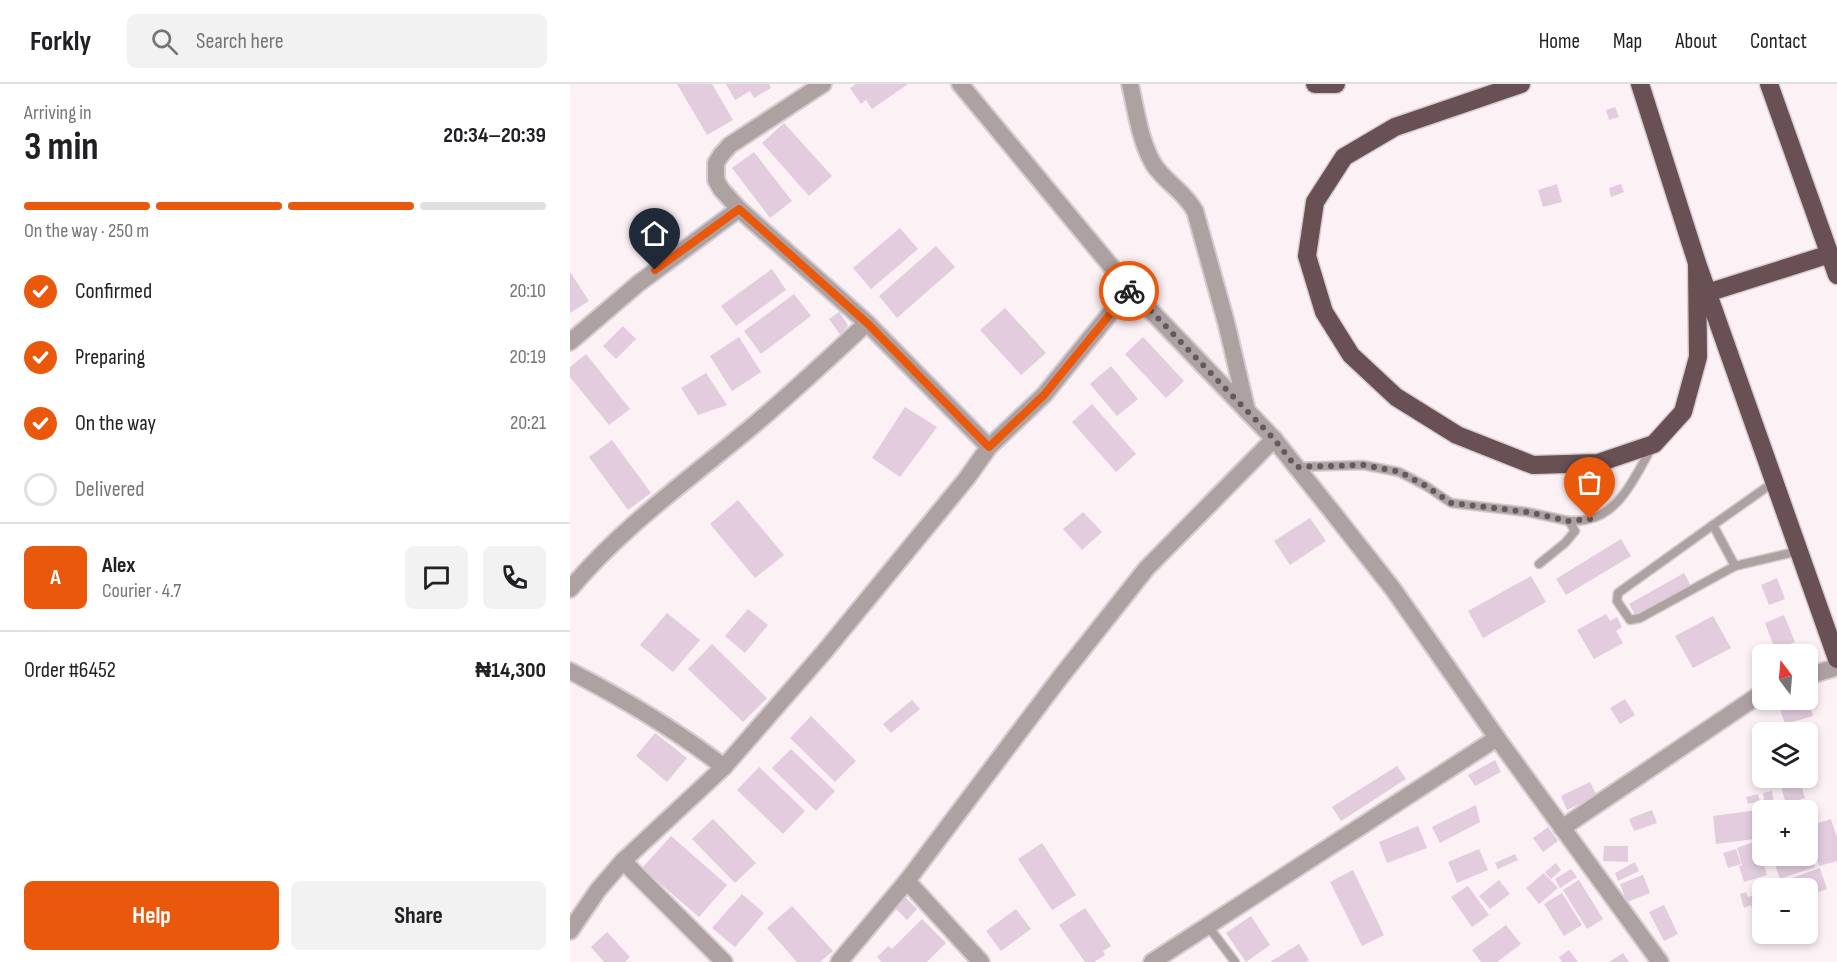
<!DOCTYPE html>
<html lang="en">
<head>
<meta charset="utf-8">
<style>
	body { margin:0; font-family:"Sofia Sans Condensed",sans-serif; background:#f2f2f2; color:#202124; height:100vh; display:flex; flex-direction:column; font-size:22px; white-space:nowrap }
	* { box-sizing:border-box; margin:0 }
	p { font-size:20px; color:#757577 }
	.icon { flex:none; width:33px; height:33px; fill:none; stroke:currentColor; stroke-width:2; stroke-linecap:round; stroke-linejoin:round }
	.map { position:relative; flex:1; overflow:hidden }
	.sheet { display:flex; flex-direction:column; background:#fff; width:570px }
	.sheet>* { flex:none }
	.needle { width:39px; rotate:344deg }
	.controls { position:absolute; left:1182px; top:560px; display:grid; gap:12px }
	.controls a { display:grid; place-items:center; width:66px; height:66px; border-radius:9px; background:#fff; box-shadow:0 3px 9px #0003; font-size:30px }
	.pin { position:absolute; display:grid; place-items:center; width:51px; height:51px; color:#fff; margin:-62px -26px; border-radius:50% 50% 50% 0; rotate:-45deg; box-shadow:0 0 6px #0007 }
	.pin .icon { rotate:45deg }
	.courier { position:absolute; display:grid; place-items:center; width:60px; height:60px; margin:-30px; border:4px solid #ea580c; border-radius:50%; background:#fff; color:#222; box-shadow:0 2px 8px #0007 }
	.overview em { font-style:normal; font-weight:700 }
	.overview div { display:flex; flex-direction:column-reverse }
	.overview { display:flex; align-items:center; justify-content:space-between; height:102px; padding:0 24px }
	h1 { font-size:39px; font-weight:700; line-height:45px }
	.bar { display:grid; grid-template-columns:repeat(4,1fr); gap:9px 6px; align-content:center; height:72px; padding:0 24px }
	.bar i { height:8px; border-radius:4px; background:#e0e0e0 }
	.bar .current { background:#ea580c }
	.bar p { grid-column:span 4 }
	.line { display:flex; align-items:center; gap:15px; padding:0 24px; border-top:2px solid #e0e0e0 }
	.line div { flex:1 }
	.round { display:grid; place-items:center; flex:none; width:63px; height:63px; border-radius:9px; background:#f2f2f2 }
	ol { padding:0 24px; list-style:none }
	li { display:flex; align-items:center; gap:18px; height:66px }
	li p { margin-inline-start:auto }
	li .icon { padding:6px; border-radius:50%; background:#ea580c; color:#fff; stroke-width:4 }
	li:last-child { color:#757577 }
	li i { width:33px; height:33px; border:3px solid #e0e0e0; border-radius:50% }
	.button { display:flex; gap:12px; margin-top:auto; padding:12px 24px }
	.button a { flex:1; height:69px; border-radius:9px; background:#ea580c; color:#fff; font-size:24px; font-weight:700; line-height:69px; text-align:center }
	.button a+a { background:#f2f2f2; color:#202124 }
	header { display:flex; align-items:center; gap:36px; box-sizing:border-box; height:84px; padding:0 30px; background:#fff; border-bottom:2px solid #e0e0e0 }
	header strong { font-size:28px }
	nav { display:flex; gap:33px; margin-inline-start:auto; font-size:21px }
	.search { width:420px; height:54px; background:#f2f2f2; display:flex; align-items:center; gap:15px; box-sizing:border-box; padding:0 21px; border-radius:9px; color:#757577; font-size:22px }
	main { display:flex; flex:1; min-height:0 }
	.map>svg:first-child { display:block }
</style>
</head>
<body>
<header>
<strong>Forkly</strong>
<div class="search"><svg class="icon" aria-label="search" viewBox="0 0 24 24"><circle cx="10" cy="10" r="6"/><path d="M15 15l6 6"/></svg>Search here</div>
<nav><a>Home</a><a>Map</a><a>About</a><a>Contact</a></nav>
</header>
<main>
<section class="sheet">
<div class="overview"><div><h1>3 min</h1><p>Arriving in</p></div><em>20:34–20:39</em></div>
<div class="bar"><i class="current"></i><i class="current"></i><i class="current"></i><i></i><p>On the way · 250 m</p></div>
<ol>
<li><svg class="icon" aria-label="check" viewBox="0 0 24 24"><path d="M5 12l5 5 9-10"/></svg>Confirmed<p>20:10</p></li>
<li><svg class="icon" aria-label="check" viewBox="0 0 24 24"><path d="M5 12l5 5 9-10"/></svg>Preparing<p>20:19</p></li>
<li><svg class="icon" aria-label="check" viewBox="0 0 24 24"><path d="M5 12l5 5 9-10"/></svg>On the way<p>20:21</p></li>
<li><i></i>Delivered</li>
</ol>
<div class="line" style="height:108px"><b class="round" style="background:#ea580c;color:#fff">A</b><div><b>Alex</b><p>Courier · 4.7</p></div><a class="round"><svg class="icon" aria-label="chat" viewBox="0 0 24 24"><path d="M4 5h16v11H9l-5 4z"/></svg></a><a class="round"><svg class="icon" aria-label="phone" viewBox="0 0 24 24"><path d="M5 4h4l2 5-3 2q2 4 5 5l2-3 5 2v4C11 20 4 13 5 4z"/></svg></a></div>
<div class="line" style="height:78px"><div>Order #6452</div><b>₦14,300</b></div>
<div class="button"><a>Help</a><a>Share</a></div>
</section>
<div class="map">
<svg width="1267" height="878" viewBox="0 0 1267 878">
	<rect width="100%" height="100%" fill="#fcf1f5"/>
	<g fill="#e2ccde">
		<path d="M107 0H142L163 36 137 51Z"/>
		<path d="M156 0H199L201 4 184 14 180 7 165 16Z"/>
		<path d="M286 0H338L302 25 296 16 291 20 280 4Z"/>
		<path d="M1045 23 1049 33 1039 36 1036 26Z"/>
		<path d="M214 39 262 92 239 112 192 59Z"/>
		<path d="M184 68 222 117 200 134 162 84Z"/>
		<path d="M987 100 992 118 973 123 968 106Z"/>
		<path d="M1051 100 1054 108 1041 113 1039 104Z"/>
		<path d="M330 144 348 165 301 205 283 184Z"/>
		<path d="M366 162 385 183 327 234 309 212Z"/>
		<path d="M202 185 216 206 166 242 151 222Z"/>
		<path d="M0 188 19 217 0 229Z"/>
		<path d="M224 210 241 232 191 270 174 247Z"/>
		<path d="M435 224 476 269 451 291 410 246Z"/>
		<path d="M269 228 278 241 271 252 259 235Z"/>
		<path d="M53 242 66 255 46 275 33 262Z"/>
		<path d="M169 253 191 288 162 307 140 272Z"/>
		<path d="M573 253 614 297 596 314 555 270Z"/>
		<path d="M16 270 60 325 39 341 0 293V283Z"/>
		<path d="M541 282 568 315 547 332 520 300Z"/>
		<path d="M136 289 157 321 128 331 111 304Z"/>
		<path d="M522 320 566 370 546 388 502 338Z"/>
		<path d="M335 323 367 343 330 393 302 374Z"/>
		<path d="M42 356 81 409 58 426 19 373Z"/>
		<path d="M168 416 214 471 185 494 140 440Z"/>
		<path d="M513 428 532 448 512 466 493 445Z"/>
		<path d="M740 434 756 457 720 481 704 457Z"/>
		<path d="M1051 455 1061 472 996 511 986 495Z"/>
		<path d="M1114 489 1122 504 1067 534 1059 520Z"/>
		<path d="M961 492 976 518 913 554 898 527Z"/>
		<path d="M1207 494 1215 515 1199 521 1191 501Z"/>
		<path d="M178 525 198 541 175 569 155 552Z"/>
		<path d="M97 529 130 556 103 588 70 561Z"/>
		<path d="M1036 530 1040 537 1047 533 1052 543 1046 547 1053 559 1024 575 1007 546Z"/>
		<path d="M1214 531 1225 558 1205 565 1195 539Z"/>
		<path d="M1143 532 1161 564 1123 584 1105 552Z"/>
		<path d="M142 560 197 614 173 638 118 585Z"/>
		<path d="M1055 615 1065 631 1050 640 1040 624Z"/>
		<path d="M1232 615H1238L1243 632 1215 640 1209 622Z"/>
		<path d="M342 616 350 625 321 649 313 640Z"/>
		<path d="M241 632 286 677 265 698 220 654Z"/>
		<path d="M85 649 117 674 97 698 66 672Z"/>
		<path d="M221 665 265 707 246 727 202 684Z"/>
		<path d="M925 676 931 688 905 702 898 691Z"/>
		<path d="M827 682 836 695 771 737 762 723Z"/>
		<path d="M189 683 235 727 213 750 167 706Z"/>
		<path d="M1230 697 1235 714 1216 720 1211 703Z"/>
		<path d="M1020 698 1027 712 997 726 991 712Z"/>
		<path d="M1202 707 1204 721 1195 722 1193 709Z"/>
		<path d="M1188 710 1190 717 1178 720 1176 713Z"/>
		<path d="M906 721 910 738 870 759 862 743Z"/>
		<path d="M1082 726 1087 739 1064 747 1059 735Z"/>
		<path d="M1188 726 1192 754 1146 760 1143 732Z"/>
		<path d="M143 735 186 779 165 799 122 755Z"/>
		<path d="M1261 735 1267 754V777L1249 782 1238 742Z"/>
		<path d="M848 742 857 764 817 779 809 758Z"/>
		<path d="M978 743 988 757 973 768 963 754Z"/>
		<path d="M101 752 157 801 129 833 72 784Z"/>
		<path d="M1186 757 1197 791 1174 798 1169 782 1172 781 1167 764Z"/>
		<path d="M472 759 506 811 482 826 448 775Z"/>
		<path d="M1034 762H1058V778L1033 777Z"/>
		<path d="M1238 762 1245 783 1210 795 1202 771H1238Z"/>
		<path d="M909 765 918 786 887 799 878 778Z"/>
		<path d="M1166 765 1171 780 1158 784 1153 769Z"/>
		<path d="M945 770 948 776 928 785 925 779Z"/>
		<path d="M1065 778 1069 787 1048 797 1045 789Z"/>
		<path d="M986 779 991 786 981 795 975 788Z"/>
		<path d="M1250 784 1257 805 1238 812V804H1233L1231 799 1225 802 1222 794Z"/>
		<path d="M1001 785 1007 793 990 804 985 795Z"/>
		<path d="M783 786 814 851 792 862 760 798Z"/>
		<path d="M974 789 988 804 969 820 956 804Z"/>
		<path d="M1073 791 1080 809 1057 818 1050 800Z"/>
		<path d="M1219 794 1221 803 1198 804 1197 800Z"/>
		<path d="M929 796 940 810 920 825 909 812Z"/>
		<path d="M1009 796 1033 835 1017 845 993 806Z"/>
		<path d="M898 802 919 831 902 843 881 813Z"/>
		<path d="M1176 808 1178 813 1192 809V831L1185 833 1181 821 1174 824 1170 810Z"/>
		<path d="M992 809 1012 841 994 852 974 820Z"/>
		<path d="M172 810 194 829 165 863 142 844Z"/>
		<path d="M335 813 347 825 337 836 325 824Z"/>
		<path d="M1094 821 1108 850 1094 857 1079 828Z"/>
		<path d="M222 822 263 867 250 878H227L197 844Z"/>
		<path d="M515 824 541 862 533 867 535 871 524 878H515L489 841Z"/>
		<path d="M446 825 461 845 431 867 416 847Z"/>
		<path d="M681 832 700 861 676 878 656 849Z"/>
		<path d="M352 835 376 859 357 878H312L307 873 318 862 322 865Z"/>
		<path d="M936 841 951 860 927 878H911L902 866Z"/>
		<path d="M37 848 60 873 55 878H34L21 863Z"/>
		<path d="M729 860 739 876 736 878H700Z"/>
		<path d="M999 866 1008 878H992L989 873Z"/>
		<path d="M1053 869 1059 878H1039Z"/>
	</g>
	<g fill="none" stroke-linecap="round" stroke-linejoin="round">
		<g stroke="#d7ccd0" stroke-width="11">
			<g id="service">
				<path d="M726 383 793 381 829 388 856 402 881 419 957 428 999 437 1005 447 995 459 969 480"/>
				<path d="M1204 398 1143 441 1165 482 1229 467"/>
				<path d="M999 437C1006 437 1013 437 1019 435 1051 428 1066 390 1081 365"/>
				<path d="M1143 441 1048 509 1047 517 1060 536 1070 534 1165 482"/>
				<path d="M638 842 665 878"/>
			</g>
		</g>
		<g stroke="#d7ccd0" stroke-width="20">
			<g id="minor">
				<path d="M253 0 160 61 151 71 146 79V96L151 105 169 125 297 239 419 363"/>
				<path d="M390 0 560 205 704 355 760 425 823 505 927 654 1090 878"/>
				<path d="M560 0C566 26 570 58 584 81 596 99 613 106 625 127L656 238 677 327"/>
				<path d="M0 258 69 199 169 125"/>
				<path d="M0 505C54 441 121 394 185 340 223 308 260 273 297 239"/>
				<path d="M0 587C54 615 106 646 154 683L255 567 397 394 419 363 474 311 560 205"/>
				<path d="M1238 592 1267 583"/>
				<path d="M992 744 1192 609"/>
				<path d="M53 777 154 878"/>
				<path d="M0 847 28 806 53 777 154 683"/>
				<path d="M269 878 337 797"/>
				<path d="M411 878 337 797 489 595 576 485 704 355"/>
				<path d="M582 878 927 654"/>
			</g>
		</g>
		<g stroke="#d7ccd0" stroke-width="21">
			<g id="trunk">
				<path d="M745 0H766"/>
				<path d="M951 0 825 43 774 73 745 118 737 172 754 228 781 271 826 313 887 351 963 381 1028 379 1084 360 1113 328 1128 273 1127 179"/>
				<path d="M1070 0 1127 179 1267 575"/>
				<path d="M1199 0 1267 191"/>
				<path d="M1137 209 1260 170"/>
			</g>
		</g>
		<use href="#service" stroke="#aea1a2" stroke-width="8"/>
		<use href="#minor" stroke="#aea1a2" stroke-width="16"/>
		<use href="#trunk" stroke="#685054" stroke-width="18"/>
	</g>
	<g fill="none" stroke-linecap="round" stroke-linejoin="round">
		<path stroke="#645a5e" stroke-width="6" stroke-dasharray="0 10.8" d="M559 207 560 205 704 355 726 383 793 381 830 388 856 402 881 419 957 428 999 437 1020 435"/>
		<path stroke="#ea580c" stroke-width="8" d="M85 186 169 125 297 239 419 363 474 311 559 207"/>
	</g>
</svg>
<div class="controls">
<a><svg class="needle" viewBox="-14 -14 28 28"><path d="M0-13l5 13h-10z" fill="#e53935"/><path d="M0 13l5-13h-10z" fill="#757577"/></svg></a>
<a><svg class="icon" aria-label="layers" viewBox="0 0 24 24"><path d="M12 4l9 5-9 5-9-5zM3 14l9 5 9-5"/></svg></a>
<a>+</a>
<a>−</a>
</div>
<div class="pin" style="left:1020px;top:435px;background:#ea580c"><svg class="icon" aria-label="bag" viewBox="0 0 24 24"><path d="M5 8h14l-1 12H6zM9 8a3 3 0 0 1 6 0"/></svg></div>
<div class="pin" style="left:85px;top:186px;background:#1f2937"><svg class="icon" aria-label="home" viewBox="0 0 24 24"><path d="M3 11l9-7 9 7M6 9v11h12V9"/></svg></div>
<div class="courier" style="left:559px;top:207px"><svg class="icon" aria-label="bike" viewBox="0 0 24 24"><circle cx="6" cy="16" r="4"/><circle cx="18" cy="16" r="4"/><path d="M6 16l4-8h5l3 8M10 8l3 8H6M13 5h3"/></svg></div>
</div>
</main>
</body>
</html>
